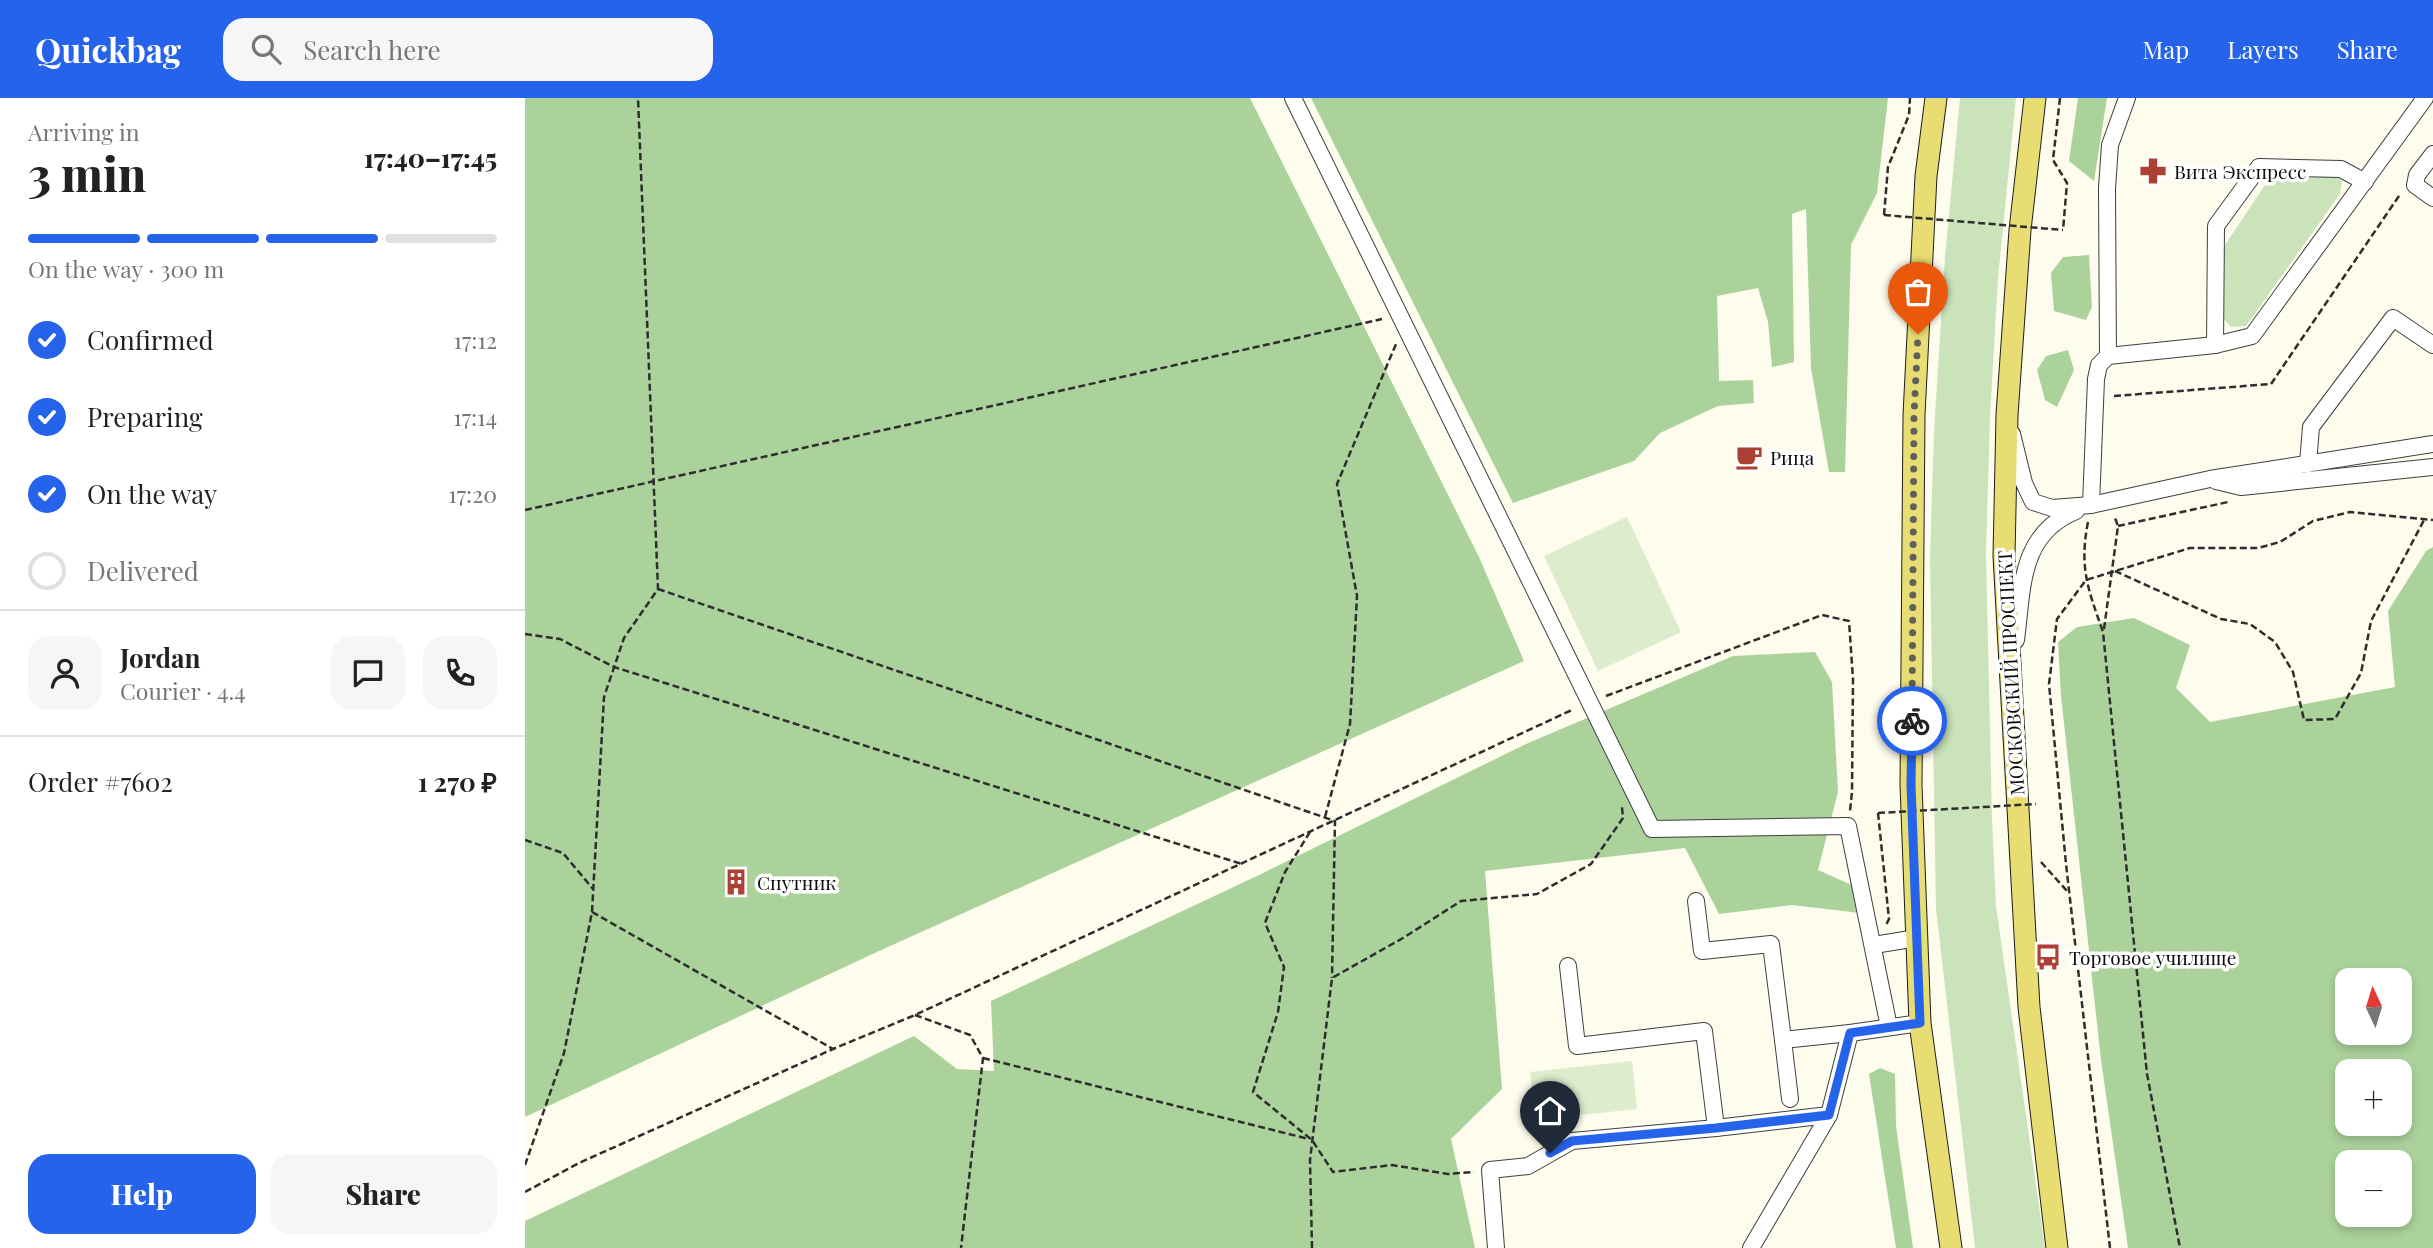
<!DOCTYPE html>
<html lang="en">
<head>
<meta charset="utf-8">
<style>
	body { margin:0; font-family:"Playfair Display",serif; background:#f6f6f6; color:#222; height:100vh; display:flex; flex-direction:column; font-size:26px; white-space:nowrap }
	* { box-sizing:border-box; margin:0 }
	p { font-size:23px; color:#767676 }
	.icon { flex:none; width:38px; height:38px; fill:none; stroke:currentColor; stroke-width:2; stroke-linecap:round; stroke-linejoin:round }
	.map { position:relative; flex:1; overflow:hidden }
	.details { display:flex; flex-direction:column; background:#fff; width:525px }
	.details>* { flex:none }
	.needle { width:46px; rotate:356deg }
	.fabs { position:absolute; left:1810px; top:870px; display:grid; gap:14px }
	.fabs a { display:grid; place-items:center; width:77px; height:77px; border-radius:14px; background:#fff; box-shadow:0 4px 10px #0003; font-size:35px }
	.pin { position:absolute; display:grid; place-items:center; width:60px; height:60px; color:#fff; margin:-72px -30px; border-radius:50% 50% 50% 0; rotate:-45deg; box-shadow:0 0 7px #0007 }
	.pin .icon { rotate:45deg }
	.courier { position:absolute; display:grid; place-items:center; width:70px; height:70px; margin:-35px; border:5px solid #2563eb; border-radius:50%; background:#fff; color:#222; box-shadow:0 2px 9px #0007 }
	.headline em { font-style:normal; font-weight:800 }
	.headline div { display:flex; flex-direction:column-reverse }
	.headline { display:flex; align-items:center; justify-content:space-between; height:119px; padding:0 28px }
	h1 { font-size:46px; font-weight:800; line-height:52px }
	.bar { display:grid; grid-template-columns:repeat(4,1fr); gap:10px 7px; align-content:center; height:84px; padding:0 28px }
	.bar i { height:9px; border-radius:5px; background:#e0e0e0 }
	.bar .on { background:#2563eb }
	.bar p { grid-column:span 4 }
	.line { display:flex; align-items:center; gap:18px; padding:0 28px; border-top:2px solid #e0e0e0 }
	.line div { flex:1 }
	.round { display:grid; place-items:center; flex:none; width:74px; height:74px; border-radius:21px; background:#f6f6f6 }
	ol { padding:0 28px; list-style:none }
	li { display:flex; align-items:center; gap:21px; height:77px }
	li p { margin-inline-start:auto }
	li .icon { padding:7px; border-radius:50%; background:#2563eb; color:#fff; stroke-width:4 }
	li:last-child { color:#767676 }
	li i { width:38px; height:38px; border:4px solid #e0e0e0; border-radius:50% }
	.primary-button { display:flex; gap:14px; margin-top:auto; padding:14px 28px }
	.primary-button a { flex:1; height:80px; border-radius:21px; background:#2563eb; color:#fff; font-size:28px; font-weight:800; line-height:80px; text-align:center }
	.primary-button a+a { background:#f6f6f6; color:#222 }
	header { display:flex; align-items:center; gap:42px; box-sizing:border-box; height:98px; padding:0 35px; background:#2563eb; color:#fff }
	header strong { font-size:33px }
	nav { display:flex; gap:38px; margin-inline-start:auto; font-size:24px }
	.search { width:490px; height:63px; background:#f6f6f6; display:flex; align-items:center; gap:18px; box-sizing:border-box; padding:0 24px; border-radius:21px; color:#767676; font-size:26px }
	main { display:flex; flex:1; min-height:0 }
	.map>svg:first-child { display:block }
</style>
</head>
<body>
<header>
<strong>Quickbag</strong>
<div class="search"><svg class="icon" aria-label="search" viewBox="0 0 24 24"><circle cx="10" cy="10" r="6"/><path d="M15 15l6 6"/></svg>Search here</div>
<nav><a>Map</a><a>Layers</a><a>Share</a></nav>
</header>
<main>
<section class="details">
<div class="headline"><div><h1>3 min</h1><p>Arriving in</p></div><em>17:40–17:45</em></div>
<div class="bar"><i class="on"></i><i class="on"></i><i class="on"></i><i></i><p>On the way · 300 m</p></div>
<ol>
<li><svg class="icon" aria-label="check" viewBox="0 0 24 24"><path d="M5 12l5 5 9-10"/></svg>Confirmed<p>17:12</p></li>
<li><svg class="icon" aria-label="check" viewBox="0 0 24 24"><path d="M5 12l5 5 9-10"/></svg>Preparing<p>17:14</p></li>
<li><svg class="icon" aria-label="check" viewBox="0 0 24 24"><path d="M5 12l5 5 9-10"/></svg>On the way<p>17:20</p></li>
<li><i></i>Delivered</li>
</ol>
<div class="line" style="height:126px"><a class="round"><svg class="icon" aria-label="person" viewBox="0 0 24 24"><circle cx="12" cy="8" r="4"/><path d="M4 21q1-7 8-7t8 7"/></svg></a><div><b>Jordan</b><p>Courier · 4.4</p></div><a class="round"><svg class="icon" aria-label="chat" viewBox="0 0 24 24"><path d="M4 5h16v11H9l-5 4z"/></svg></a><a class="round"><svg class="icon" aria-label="phone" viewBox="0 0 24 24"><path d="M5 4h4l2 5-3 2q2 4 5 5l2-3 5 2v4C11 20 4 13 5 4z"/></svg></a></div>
<div class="line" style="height:91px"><div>Order #7602</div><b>1 270 ₽</b></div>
<div class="primary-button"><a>Help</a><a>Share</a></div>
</section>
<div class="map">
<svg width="1908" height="1150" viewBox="0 0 1908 1150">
	<rect width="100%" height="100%" fill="#fdfced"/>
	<g fill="#cae3bb">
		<path d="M1435 0H1491L1473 180 1465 319 1461 455 1467 721 1471 808 1520 1150H1450L1411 810 1405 461 1409 334 1420 159Z"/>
		<path d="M1748 75 1807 76 1817 83 1815 96 1721 228 1706 229 1697 219 1696 153Z"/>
	</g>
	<g fill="#acd29c" fill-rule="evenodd">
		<path d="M0 0H725L954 459 999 563 354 853 0 1019Z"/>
		<path d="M786 0H1363L1352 95 1326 147 1320 374H1304L1286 270 1281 111 1267 116 1269 264 1247 269 1243 224 1233 190 1192 198 1194 283 1228 282 1229 305 1193 308 1135 335 1109 363 988 405Z"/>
		<path d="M1553 0H1582L1569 83 1544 63Z"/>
		<path d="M1564 157 1567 209 1561 222 1529 213 1526 175 1538 159Z"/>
		<path d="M1543 252 1549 272 1532 309 1520 302 1512 272 1521 258Z"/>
		<path d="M1908 449V1150H1603L1576 962 1536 598 1533 544 1552 529 1609 520 1665 547 1651 590 1685 624 1870 589 1863 513 1901 453ZM1822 882H1874V934H1822ZM1822 973H1874V1026H1822ZM1822 1064H1874V1116H1822Z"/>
		<path d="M1290 554 1307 584 1313 694 1293 772 1329 788 1335 815 1267 807 1194 816 1160 750 960 773 977 991 926 1041 950 1150H0V1123L389 938 432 971 469 973 466 903 734 777 1001 646 1208 558Z"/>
		<path d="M1355 970 1370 976 1371 1028 1388 1150H1371L1344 976Z"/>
	</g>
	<g fill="#dceccc">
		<path d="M1102 419 1156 534 1073 573 1019 458Z"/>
		<path d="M1107 963 1112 1011 1010 1022 1005 974Z"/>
	</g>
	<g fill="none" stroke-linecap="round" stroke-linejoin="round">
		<g stroke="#3f3f3f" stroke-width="18">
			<g id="minor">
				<path d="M768 0 1127 731 1323 728 1364 929"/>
				<path d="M1908 56 1892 77 1890 87 1908 100"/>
				<path d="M1690 247 1691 128 1734 69 1816 71 1840 84"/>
				<path d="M1583 258 1582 90 1585 47 1602 0"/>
				<path d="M1487 336 1499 385 1508 404 1527 410 1566 407 1685 381 1908 346"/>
				<path d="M1783 366 1786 329 1868 220 1908 247"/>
				<path d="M1691 383 1716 389 1908 369"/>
				<path d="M1566 407 1571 281 1574 267 1583 258 1690 247 1727 238 1900 0"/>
				<path d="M1491 542C1498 490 1494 436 1551 413"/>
				<path d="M1171 803 1177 853 1246 846 1258 942 1325 935"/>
				<path d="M1349 847 1392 840"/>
				<path d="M1043 868 1052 948 1179 933 1191 1030 1304 1017"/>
				<path d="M1258 942 1265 1001"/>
				<path d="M971 1150 965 1072 1003 1068 1047 1043 1191 1030"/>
				<path d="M1226 1150 1304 1017 1325 935 1395 925"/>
			</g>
		</g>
		<g stroke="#1d1d1d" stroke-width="23">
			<g id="major">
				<path d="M1411 0 1401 78 1389 317 1386 687 1395 925 1426 1150"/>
				<path d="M1510 0 1495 132 1482 317 1479 458 1504 909 1532 1150"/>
			</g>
		</g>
		<g stroke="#2e2e2e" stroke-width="2.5" stroke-dasharray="7 3.5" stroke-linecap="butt">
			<path d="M1535 0 1528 62 1542 85 1538 132"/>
			<path d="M1359 117 1363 69 1384 17 1385 0"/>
			<path d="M1589 298 1746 286 1876 95"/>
			<path d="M0 412 857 221"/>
			<path d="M1563 424C1554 470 1563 491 1578 534L1622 976 1655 1150"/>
			<path d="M1593 428 1703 404"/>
			<path d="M1590 473 1696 521 1725 526 1750 544 1768 574 1779 622 1810 621 1836 575 1846 523 1899 422"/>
			<path d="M133 491 810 723 807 880"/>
			<path d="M1579 531 1593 428 1590 420"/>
			<path d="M0 536 35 541 89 569 717 766"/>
			<path d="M1081 598 1297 517 1324 523 1328 581 1327 694 1325 713"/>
			<path d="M1353 715 1364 821 1360 829"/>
			<path d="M800 719 825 626 832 498 812 386 871 246"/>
			<path d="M785 734 760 774 740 825 759 869 753 914 728 994 787 1042 808 1074 867 1067 923 1076 949 1074"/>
			<path d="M0 742 38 755 68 791"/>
			<path d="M1516 764 1542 793"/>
			<path d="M67 814 308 951"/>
			<path d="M390 917 445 937 458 960 436 1150"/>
			<path d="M458 960 784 1041"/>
			<path d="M0 1067 39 955 67 814 79 599 99 540 133 491 113 0"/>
			<path d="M0 1094 54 1065 308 951 390 917 1049 611"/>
			<path d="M787 1150 785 1062 807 880 878 840 936 803 1012 796 1066 766 1098 720 1097 709"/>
			<path d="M1585 1150 1541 766 1524 586 1532 521 1561 482 1665 450H1733L1755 444 1788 423 1825 414 1908 422"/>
		</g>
		<use href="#minor" stroke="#fff" stroke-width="16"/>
		<use href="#major" stroke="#e8dd72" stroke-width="21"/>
		<g stroke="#2e2e2e" stroke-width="2.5" stroke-dasharray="7 3.5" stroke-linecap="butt">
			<path d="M1359 117 1538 132"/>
			<path d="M1353 715 1511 706"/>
		</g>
	</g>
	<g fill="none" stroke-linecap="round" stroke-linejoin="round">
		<path stroke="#60605b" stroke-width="7" stroke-dasharray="0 12.6" d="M1387 623 1389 317 1393 236"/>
		<path stroke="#2563eb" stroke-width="9" d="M1025 1055 1047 1043 1191 1030 1304 1017 1325 935 1395 925 1386 687 1387 623"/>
	</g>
	<defs>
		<g id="pharmacy-bare" transform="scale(2.1)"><path d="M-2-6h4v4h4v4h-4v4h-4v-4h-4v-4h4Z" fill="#ac4035" stroke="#fff" stroke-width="2.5" paint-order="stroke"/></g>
		<g id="cafe-bare" transform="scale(2.1)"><path d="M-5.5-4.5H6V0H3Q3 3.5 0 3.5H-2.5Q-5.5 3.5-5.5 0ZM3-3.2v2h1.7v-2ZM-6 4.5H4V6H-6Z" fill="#ac4035" stroke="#fff" stroke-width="2.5" paint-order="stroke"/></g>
		<g id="building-bare" transform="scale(2.1)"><path d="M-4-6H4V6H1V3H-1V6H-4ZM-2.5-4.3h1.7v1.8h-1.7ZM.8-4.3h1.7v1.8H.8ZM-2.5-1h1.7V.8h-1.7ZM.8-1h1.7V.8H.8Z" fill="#ac4035" stroke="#fff" stroke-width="2.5" paint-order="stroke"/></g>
		<g id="bus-bare" transform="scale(2.1)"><path d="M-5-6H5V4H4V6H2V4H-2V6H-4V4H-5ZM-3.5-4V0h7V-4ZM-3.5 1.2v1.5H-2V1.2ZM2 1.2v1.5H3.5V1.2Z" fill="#ac4035" stroke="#fff" stroke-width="2.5" paint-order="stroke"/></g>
	</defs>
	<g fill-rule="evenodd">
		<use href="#pharmacy-bare" x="1628" y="73"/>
		<use href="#cafe-bare" x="1224" y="359"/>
		<use href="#building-bare" x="211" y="784"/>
		<use href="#bus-bare" x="1523" y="859"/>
	</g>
	<g text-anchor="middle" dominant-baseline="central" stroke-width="7" stroke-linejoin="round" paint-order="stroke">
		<g font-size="19" fill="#0c0c0c" stroke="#fff" text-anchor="start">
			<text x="1649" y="73">Вита Экспресс</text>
			<text x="1245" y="359">Рица</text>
			<text x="232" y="784">Спутник</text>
			<text x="1544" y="859">Торговое училище</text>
		</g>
		<g font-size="19" fill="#0c0c0c" stroke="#fff">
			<text transform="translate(1485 575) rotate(-93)">МОСКОВСКИЙ ПРОСПЕКТ</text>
		</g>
	</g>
</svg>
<div class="fabs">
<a><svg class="needle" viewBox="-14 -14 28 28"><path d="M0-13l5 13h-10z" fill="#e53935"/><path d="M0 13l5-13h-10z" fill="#767676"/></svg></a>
<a>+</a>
<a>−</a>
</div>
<div class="pin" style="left:1393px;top:236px;background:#ea580c"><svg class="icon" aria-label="bag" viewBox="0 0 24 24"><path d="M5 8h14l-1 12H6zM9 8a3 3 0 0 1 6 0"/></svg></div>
<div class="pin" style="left:1025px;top:1055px;background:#1f2937"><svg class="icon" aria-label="home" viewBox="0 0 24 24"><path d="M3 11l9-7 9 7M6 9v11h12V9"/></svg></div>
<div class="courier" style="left:1387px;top:623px"><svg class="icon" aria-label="bike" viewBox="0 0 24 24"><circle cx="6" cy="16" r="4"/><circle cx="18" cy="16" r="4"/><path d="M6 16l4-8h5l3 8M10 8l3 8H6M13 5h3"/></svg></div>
</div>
</main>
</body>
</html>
